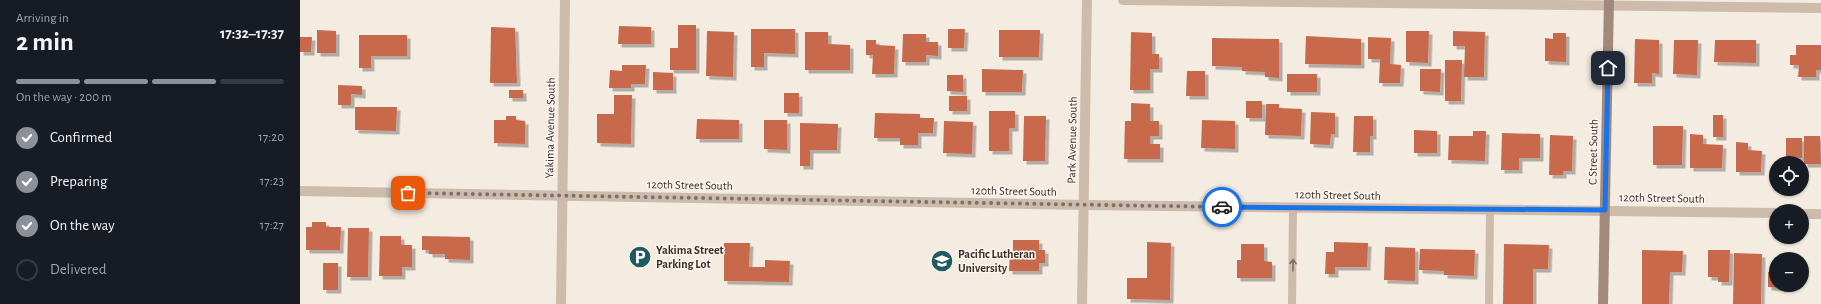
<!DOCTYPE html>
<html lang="en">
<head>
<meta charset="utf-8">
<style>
	body { margin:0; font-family:"Alegreya Sans",sans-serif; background:#242831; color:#f1f3f6; height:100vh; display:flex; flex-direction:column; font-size:15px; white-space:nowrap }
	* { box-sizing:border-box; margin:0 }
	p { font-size:13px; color:#9ea1a6 }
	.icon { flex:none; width:22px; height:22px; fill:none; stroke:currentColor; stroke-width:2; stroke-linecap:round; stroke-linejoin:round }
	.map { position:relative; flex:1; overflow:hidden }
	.drawer { display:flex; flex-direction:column; background:#171b24; width:300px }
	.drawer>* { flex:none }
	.tools { position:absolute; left:1469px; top:156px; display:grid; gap:8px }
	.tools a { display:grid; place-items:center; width:40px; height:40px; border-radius:50%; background:#171b24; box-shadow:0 1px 3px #0004; font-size:20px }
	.pin { position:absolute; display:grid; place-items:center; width:34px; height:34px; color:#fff; margin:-17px; border-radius:8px; box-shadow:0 2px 6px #0006 }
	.courier { position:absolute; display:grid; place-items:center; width:40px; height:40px; margin:-20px; border:3px solid #1a73e8; border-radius:50%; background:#fff; color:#222; box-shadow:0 1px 5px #0007 }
	.overview em { font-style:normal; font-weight:700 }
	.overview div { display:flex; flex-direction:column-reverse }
	.overview { display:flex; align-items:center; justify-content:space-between; height:68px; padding:0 16px }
	h1 { font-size:26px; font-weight:700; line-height:30px }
	.bar { display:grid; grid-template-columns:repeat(4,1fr); gap:6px 4px; align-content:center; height:48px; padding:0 16px }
	.bar i { height:5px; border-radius:3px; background:#363941 }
	.bar .on { background:#8c9099 }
	.bar p { grid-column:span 4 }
	ol { padding:0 16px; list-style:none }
	li { display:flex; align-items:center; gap:12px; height:44px }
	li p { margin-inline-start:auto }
	li .icon { padding:4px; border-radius:50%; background:#8c9099; color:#fff; stroke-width:4 }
	li:last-child { color:#9ea1a6 }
	li i { width:22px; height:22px; border:2px solid #363941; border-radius:50% }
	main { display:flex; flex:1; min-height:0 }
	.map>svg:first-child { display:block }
</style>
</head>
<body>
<main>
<section class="drawer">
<div class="overview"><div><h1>2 min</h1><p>Arriving in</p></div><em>17:32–17:37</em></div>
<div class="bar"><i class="on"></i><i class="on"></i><i class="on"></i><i></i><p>On the way · 200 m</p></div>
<ol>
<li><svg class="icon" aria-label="check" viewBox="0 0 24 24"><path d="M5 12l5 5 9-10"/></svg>Confirmed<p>17:20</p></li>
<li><svg class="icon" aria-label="check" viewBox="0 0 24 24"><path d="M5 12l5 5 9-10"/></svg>Preparing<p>17:23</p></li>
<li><svg class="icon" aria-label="check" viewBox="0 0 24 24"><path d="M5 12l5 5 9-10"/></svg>On the way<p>17:27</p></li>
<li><i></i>Delivered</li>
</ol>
</section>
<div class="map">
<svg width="1521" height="304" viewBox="0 0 1521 304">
	<defs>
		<filter id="shadow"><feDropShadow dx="3.5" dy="3.5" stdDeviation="0" flood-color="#0004"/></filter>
	</defs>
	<rect width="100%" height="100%" fill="#f4ebe1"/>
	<g fill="#c8694b" filter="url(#shadow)">
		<path d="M378 25H396V70H370V48H378Z"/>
		<path d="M319 26 351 27V44H318Z"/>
		<path d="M191 27 215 28 217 83H190Z"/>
		<path d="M451 29H495V54L464 53V67H451Z"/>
		<path d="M648 29H665L664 48H648Z"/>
		<path d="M17 30 36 31V53H17Z"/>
		<path d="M699 30H740L739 57H699Z"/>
		<path d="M407 31 434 32 433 77 406 76Z"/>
		<path d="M1106 31H1129L1128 63 1106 62Z"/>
		<path d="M1153 31 1185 32 1184 77H1164L1165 46H1153Z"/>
		<path d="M505 32H528V44L550 45V70H505Z"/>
		<path d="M831 32 852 33V54H859V69H850V90H830Z"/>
		<path d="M1253 33H1266V62L1245 61V38L1253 39Z"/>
		<path d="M603 34H626V42H638V56L626 55V62H602Z"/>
		<path d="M59 35H107V56H71V68H59Z"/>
		<path d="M1006 36 1061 39V65L1005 64Z"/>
		<path d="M0 37H12L11 52H0Z"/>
		<path d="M1068 37 1091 38 1090 64 1101 65 1100 83H1079L1080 59H1068Z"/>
		<path d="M912 38 979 39V78L965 77V72L942 71V67L912 66Z"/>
		<path d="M1335 39 1359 40V74L1352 73V83H1334Z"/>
		<path d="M566 40H576V45L595 46 594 74H572L573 55H566Z"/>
		<path d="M1374 40H1398L1397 75 1373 74Z"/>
		<path d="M1415 40H1456V63L1414 62Z"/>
		<path d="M1496 45H1521V70H1516V77H1498L1499 65H1490V55H1496Z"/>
		<path d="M1145 60H1162L1161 101H1145Z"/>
		<path d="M322 65H346L345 84H331V88H309L310 70 322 71Z"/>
		<path d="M682 69 723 70 722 92H682Z"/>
		<path d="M1120 69H1141L1140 92 1120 91Z"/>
		<path d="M887 71H905V96H886Z"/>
		<path d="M353 72 373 73V90H353Z"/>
		<rect x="987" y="74" width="30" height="18"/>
		<path d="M647 75H663V92L647 91Z"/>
		<path d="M38 85 62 86V95L51 94V105H38Z"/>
		<rect x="209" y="90" width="14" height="8"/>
		<rect x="484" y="93" width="15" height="20"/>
		<path d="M314 95H332L331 144 297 143V114H314Z"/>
		<rect x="649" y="96" width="18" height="15"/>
		<rect x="946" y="101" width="16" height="17"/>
		<path d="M831 103 850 104V121H859V136H850V144H860V159H824L825 121H831Z"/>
		<path d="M966 104H979V108L1002 109 1001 136 965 135Z"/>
		<path d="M55 107H97L96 131 55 130Z"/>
		<path d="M689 111H715V128H709V151H689Z"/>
		<path d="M1011 112 1035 113V134H1031L1030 145 1010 144Z"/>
		<path d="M575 113 620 114V118H634L633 133H618V145H600V138H574Z"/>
		<rect x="1413" y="115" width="10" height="22"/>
		<path d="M206 116H216V120L225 121V144L194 143V120H206Z"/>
		<path d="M724 116H746L745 161H723Z"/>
		<path d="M1054 116H1073V136H1070V152H1053Z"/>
		<path d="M397 119 439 120V139H396Z"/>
		<path d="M464 120H487V150L464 149Z"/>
		<path d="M902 120 935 121V149L901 148Z"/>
		<path d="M644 121 673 122 672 154 643 153Z"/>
		<path d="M500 123 538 124 537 150H510V166H500Z"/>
		<path d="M1353 126H1383L1382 165H1353Z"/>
		<path d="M1114 130 1137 131V153H1114Z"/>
		<path d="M1173 131H1186L1185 161 1148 160 1149 136H1173Z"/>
		<path d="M1202 133 1240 134V158H1219V170H1201Z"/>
		<path d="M1390 134 1403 135V144L1423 145 1422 168H1390Z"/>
		<path d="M1250 135 1273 136 1272 171H1263V175H1249Z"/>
		<path d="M1504 136H1520L1521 164H1504Z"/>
		<path d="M1486 138H1502V158L1486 157Z"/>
		<path d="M1436 142 1448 143V150L1462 151 1461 172H1436Z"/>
		<path d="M12 222H26V227H41L40 250H6V227H12Z"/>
		<path d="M48 228H69L68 277H47Z"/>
		<path d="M80 236H101V245H112V267H102V276H79Z"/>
		<path d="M122 236 170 237V260L145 259V254H129V250H122Z"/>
		<path d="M713 240H739V250H745V263H739V271H709L710 252H713Z"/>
		<path d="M847 242 871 243 870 300 827 299V278H847Z"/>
		<path d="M1034 242 1068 243 1067 267H1035V274H1025L1026 252H1034Z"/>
		<path d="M424 243H450L449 267H465V260L490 261 489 282 424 281Z"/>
		<path d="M941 244H964V261L972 262V278H937V260H941Z"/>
		<path d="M1204 244 1249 245 1248 269H1233V304H1203Z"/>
		<path d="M1085 247 1115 248V281L1084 280Z"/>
		<path d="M1120 249 1175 250 1174 276 1144 275V271L1119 270Z"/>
		<path d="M1342 250 1383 251 1382 272H1370L1369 304H1342Z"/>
		<path d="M1408 250H1430L1429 282H1418V277H1408Z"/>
		<path d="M1434 253 1462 254 1461 304H1433Z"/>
		<rect x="23" y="263" width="15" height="27"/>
		<path d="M1468 272H1476V285H1483V288L1468 287Z"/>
	</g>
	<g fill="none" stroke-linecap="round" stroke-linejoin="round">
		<g stroke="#cdbbac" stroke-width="8">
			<path d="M992 304 993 207"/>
			<path d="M1189 304 1190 209"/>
		</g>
		<g stroke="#cdbbac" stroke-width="10">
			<path d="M823 0 1521 8"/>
			<path d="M0 191 784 205 1476 213"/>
			<path d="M1502 214H1521"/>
			<path d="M261 304 265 0"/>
		</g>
		<path stroke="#cdbbac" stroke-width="10" d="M782 304 787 0"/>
		<path stroke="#a18a7d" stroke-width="10" d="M1303 304 1309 0"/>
	</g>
	<defs><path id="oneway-shaft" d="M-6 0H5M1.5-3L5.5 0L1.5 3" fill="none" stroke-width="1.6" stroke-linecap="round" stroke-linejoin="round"/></defs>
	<use stroke="#7d6f65" href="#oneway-shaft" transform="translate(993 265) rotate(-89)"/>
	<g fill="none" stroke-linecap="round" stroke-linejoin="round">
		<path stroke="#7c716b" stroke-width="4" stroke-dasharray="0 7.2" d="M108 193 922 207"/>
		<path stroke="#1a73e8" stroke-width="5" d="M922 207 1305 210 1308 68"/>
	</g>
	<defs>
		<g id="parking-disc" transform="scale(1.15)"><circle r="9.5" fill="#1f5a5e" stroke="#fbf5ee"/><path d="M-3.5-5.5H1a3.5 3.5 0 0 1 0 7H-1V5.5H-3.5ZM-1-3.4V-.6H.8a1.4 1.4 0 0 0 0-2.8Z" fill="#fff"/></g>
		<g id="university-disc" transform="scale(1.15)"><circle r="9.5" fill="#1f5a5e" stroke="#fbf5ee"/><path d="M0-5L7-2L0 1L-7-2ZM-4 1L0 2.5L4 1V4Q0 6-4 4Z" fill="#fff"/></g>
	</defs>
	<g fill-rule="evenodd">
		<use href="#parking-disc" x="340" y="257"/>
		<use href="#university-disc" x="642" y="261"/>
	</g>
	<g text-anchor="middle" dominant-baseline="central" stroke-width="3" stroke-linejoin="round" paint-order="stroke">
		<g font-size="12" fill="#3b302b" stroke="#fbf5ee">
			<text transform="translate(250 128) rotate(-89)">Yakima Avenue South</text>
			<text transform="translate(772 140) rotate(-89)">Park Avenue South</text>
			<text transform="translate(1293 152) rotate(-89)">C Street South</text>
			<text transform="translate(390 185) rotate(1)">120th Street South</text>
			<text transform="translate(714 191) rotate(1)">120th Street South</text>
			<text transform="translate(1038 195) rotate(1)">120th Street South</text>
			<text transform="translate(1362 198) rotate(1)">120th Street South</text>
		</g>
		<g font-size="12" font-weight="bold" fill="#3b302b" stroke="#fbf5ee" text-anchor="start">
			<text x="356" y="250">Yakima Street<tspan x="356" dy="14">Parking Lot</tspan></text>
			<text x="658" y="254">Pacific Lutheran<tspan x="658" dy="14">University</tspan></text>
		</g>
	</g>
</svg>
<div class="tools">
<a><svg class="icon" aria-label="locate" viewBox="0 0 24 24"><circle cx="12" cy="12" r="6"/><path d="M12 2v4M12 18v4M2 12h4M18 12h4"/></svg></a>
<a>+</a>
<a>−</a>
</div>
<div class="pin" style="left:108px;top:193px;background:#ea580c"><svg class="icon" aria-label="bag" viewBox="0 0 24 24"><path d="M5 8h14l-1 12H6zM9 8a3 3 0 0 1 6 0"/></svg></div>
<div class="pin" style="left:1308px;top:68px;background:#1f2937"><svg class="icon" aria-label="home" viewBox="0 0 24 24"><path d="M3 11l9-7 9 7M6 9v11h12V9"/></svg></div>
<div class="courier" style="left:922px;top:207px"><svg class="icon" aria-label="car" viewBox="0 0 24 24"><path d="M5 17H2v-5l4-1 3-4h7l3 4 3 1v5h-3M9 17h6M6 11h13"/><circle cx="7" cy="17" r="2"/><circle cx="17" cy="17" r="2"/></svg></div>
</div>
</main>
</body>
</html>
